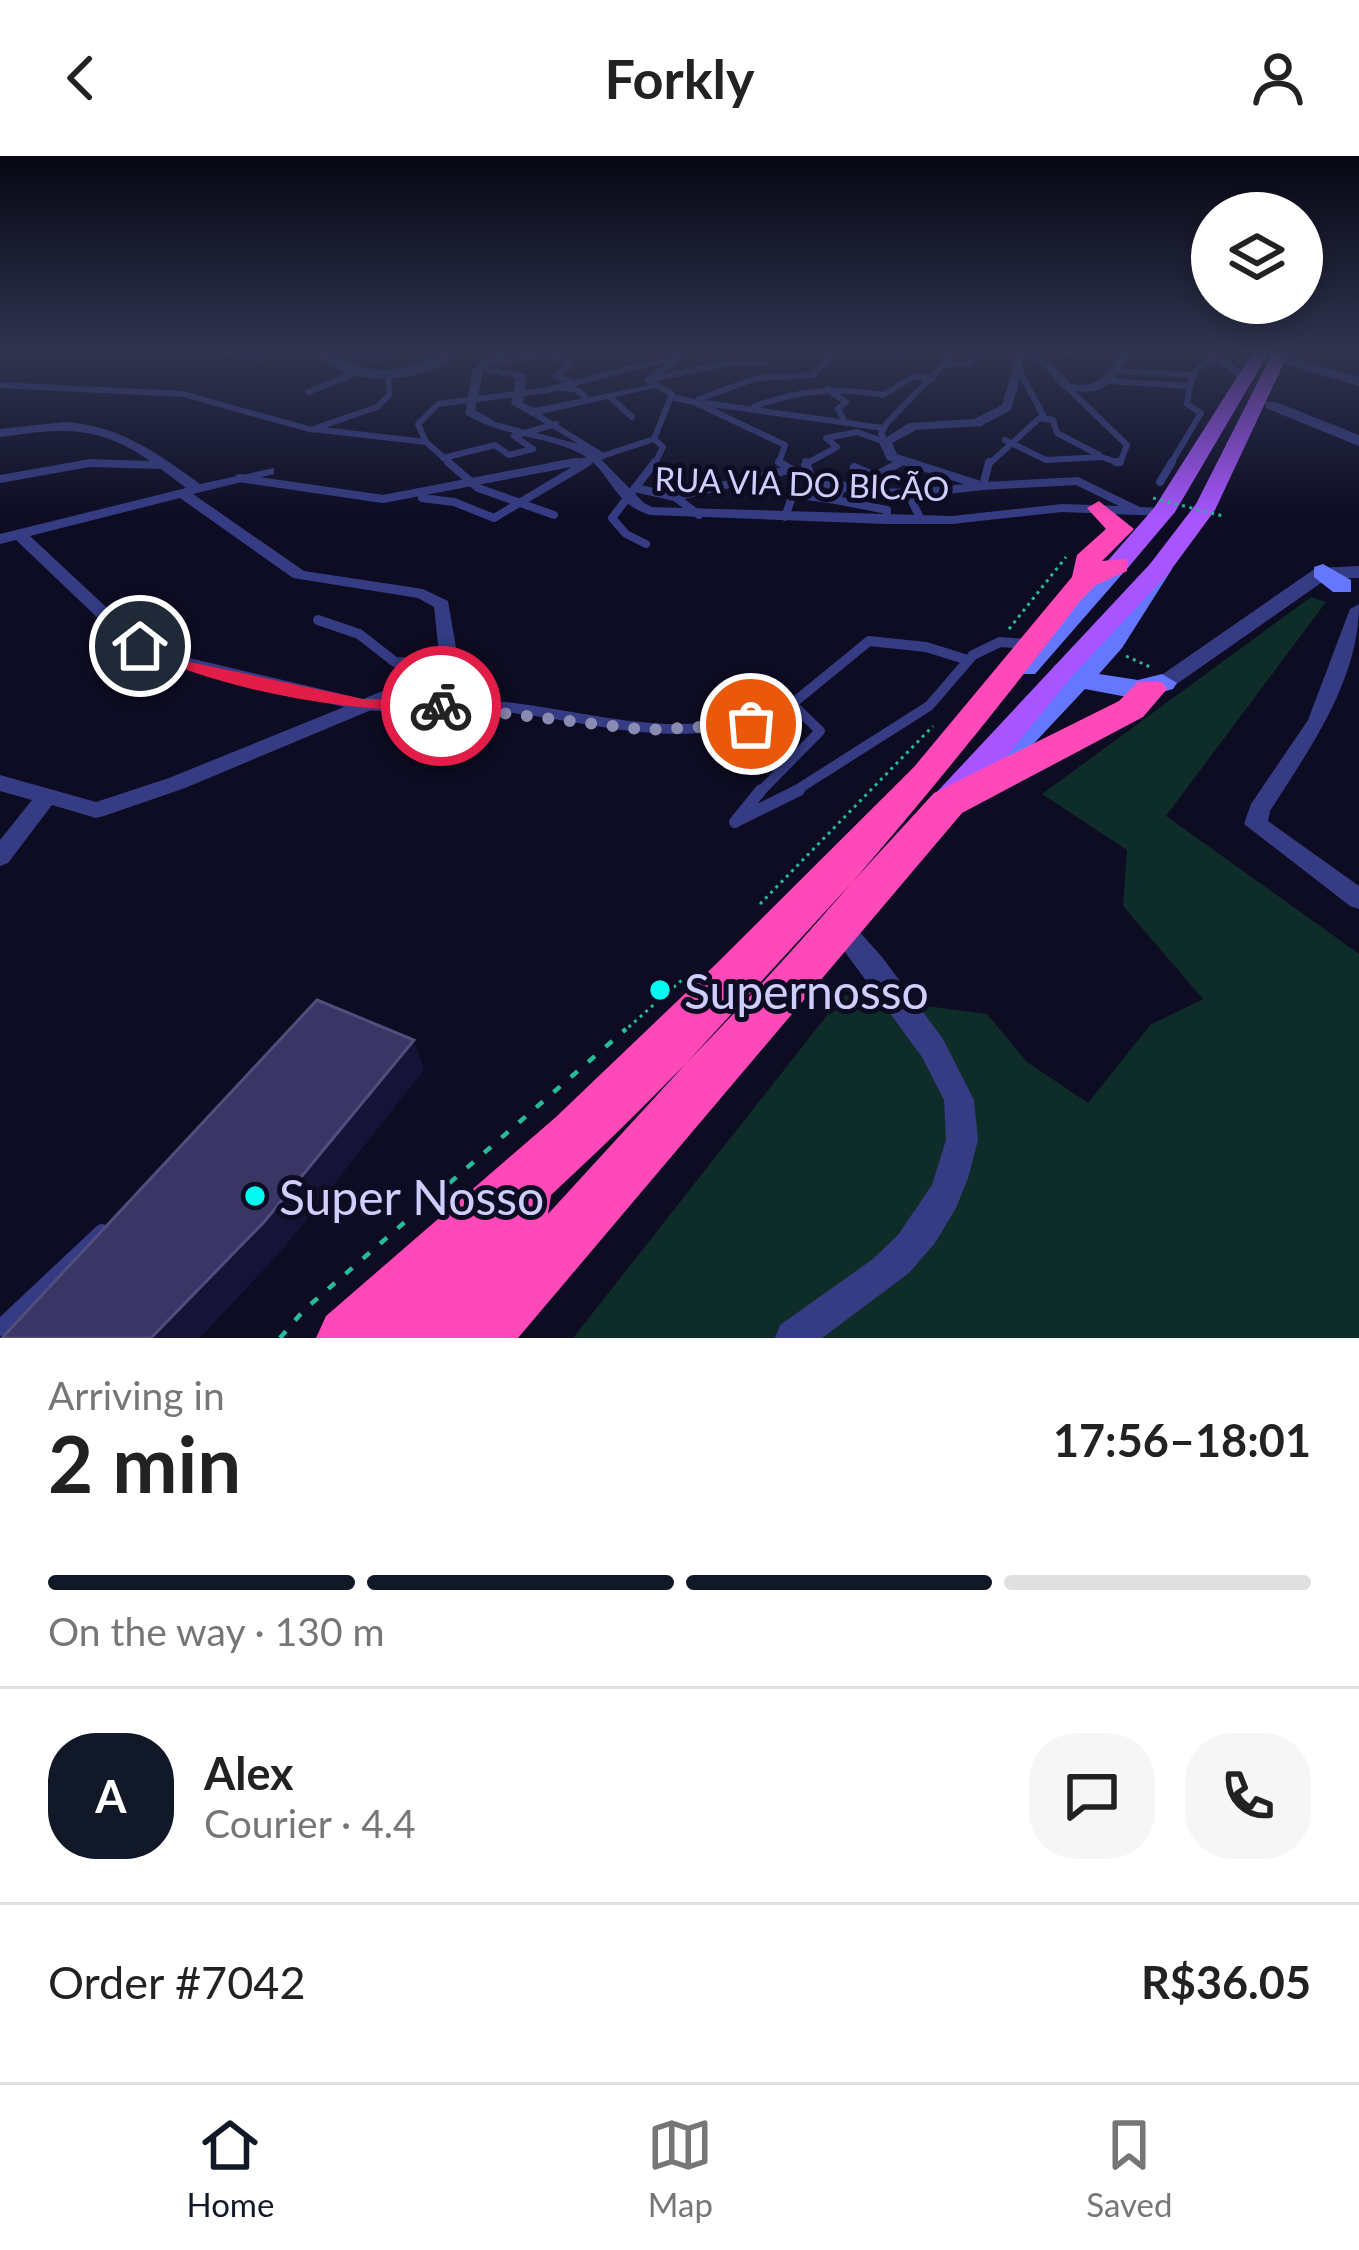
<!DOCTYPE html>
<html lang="en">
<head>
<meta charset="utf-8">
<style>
	body { margin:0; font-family:Lato,sans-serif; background:#f6f6f6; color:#222; height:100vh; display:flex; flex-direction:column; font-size:45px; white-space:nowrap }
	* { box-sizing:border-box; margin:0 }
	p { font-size:39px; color:#767676 }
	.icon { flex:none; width:66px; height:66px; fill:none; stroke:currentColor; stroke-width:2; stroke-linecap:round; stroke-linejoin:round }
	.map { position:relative; height:1182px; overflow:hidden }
	.drawer { display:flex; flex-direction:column; background:#fff; flex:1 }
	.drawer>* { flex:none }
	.buttons { position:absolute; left:1191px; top:36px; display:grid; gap:24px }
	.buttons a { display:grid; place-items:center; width:132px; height:132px; border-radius:50%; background:#fff; box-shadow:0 6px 18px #0003; font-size:60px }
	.pin { position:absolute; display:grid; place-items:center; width:102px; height:102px; color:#fff; margin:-51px; border:6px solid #fff; border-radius:50%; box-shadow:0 3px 12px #0007 }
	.courier { position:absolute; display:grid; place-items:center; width:120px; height:120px; margin:-60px; border:9px solid #e11d48; border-radius:50%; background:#fff; color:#222; box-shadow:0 3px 15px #0007 }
	.summary em { font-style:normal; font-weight:700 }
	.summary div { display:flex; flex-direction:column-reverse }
	.summary { display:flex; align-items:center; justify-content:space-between; height:204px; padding:0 48px }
	h1 { font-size:78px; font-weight:700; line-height:90px }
	.bar { display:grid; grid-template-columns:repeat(4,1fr); gap:18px 12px; align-content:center; height:144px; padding:0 48px }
	.bar i { height:15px; border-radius:9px; background:#e0e0e0 }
	.bar .active { background:#111827 }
	.bar p { grid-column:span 4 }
	.line { display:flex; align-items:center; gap:30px; padding:0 48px; border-top:3px solid #e0e0e0 }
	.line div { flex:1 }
	.round { display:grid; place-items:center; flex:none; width:126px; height:126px; border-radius:48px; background:#f6f6f6 }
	header { display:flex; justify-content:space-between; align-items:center; height:156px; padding:0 48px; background:#fff; font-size:54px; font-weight:700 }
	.tabs { display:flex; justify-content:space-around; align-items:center; height:168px; border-top:3px solid #e0e0e0; background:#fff; font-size:33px; color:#767676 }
	.tabs a { display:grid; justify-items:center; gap:6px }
	.tabs .active { color:#111827 }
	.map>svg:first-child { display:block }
</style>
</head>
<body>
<header><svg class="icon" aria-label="back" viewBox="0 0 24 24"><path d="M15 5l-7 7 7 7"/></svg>Forkly<svg class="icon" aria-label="person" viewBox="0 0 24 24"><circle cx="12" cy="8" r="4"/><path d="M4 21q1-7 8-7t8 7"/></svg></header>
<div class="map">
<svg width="1359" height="1182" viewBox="0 0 1359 1182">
	<rect width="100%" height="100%" fill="#0d0c23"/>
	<path fill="#0f2d28" d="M1311 441 1326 446 1166 660 1359 798V1182H573L843 839 987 858 1027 906 1088 947 1150 869 1203 843 1123 750 1127 694 1042 638Z"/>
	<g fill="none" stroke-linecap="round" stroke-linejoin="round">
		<g stroke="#27ba9d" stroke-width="3" stroke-dasharray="3 4.5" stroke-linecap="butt">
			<path d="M1009 473 1066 401"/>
			<path d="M1126 500 1150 511"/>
			<path d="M760 748 933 570"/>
			<path d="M623 876 684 822"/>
		</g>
		<path stroke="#27ba9d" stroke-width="4.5" stroke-dasharray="9 14" stroke-linecap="butt" d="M280 1182 304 1154 626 873"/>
		<g stroke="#353c84" stroke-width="6">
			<path d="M895 196 899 201"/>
			<path d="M1060 196 1070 198"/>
			<path d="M492 206 550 199 571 208 556 220 569 225"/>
			<path d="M945 208H969L984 196"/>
			<path d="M1114 215 1189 219"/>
			<path d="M656 222 734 206 767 207"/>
			<path d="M1108 225 1190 230"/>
			<path d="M558 231 577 234 588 244"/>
			<path d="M827 233 846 246 838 253 843 262"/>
			<path d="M308 236 359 216"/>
			<path d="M610 241 632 261"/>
			<path d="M671 241 694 246 785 289 779 306 783 309"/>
			<path d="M699 243 757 222 813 219 834 197 825 196"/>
			<path d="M705 247 883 272"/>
			<path d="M755 250C800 234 836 231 883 239L914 220 932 223"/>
			<path d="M532 256 603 300"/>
			<path d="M1040 262 1053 264 1057 277 1099 299"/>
			<path d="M316 272 377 251 389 239 388 217"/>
			<path d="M313 273 426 286 452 309"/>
			<path d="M1005 284 1046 304 1101 301 1120 307 1127 289 1067 231"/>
			<path d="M426 286 418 268 438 248 547 234 679 200"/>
			<path d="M443 302 495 289 509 299 533 293 514 280 556 268"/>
			<path d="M552 309 590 304 654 283 672 238 647 224 690 196"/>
			<path d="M583 309 588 306"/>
			<path d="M654 309 663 291 654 283"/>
			<path d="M804 309 837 291 826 282 857 276 885 286 881 277 886 268 950 202 947 196"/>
			<path d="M895 309 904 304"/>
			<path d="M988 309 1043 259 1018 212"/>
			<path d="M1170 309 1201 257 1187 248C1191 224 1191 208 1218 203"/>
		</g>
		<g stroke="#353c84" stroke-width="8">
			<path d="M448 306 478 332 554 359"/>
			<path d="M779 306C837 346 916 338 983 330L989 306"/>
			<path d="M806 306 811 321"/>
			<path d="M1116 306H1120"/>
			<path d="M854 311 875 320 901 306"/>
			<path d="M239 322 383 343 576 306"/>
			<path d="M1160 326 1172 306"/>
			<path d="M843 329 836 344 887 354V364"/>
			<path d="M635 332 675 341 699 359"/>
			<path d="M908 337 921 364"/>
			<path d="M675 341 788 314"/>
			<path d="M422 342 454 346 494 362 588 306"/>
			<path d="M785 361 793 338 836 344"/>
			<path d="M646 388 626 378 612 362 655 306"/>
		</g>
		<g stroke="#353c84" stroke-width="10">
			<path d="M318 464 359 478 395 506 447 508"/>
			<path d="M792 548 869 485 926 491 968 504"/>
			<path d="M366 549C398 553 426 548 458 548 575 549 677 604 792 548L820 575 759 637"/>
			<path d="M792 637 929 550 973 499 1000 486 1027 488"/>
		</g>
		<g stroke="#353c84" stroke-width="12">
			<path d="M738 664 799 634"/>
			<path d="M735 666 761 634"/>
		</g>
		<path stroke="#353c84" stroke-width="16" d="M0 1172 102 1076"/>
		<g fill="#353c84" fill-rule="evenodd">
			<path d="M131 196H165L160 199Z"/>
			<path d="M210 196H240L265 202 260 205Z"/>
			<path d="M498 196H511L488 211 526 218 523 247 534 252 655 228V232L532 260 511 248 516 222 483 216 475 254 496 266 589 291 644 347 652 351 952 360 1062 348 1119 350 1076 329 983 334 887 304 879 286 909 267 974 263 1002 249 1013 212 1011 196C1040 196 1052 207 1071 228 1100 233 1106 218 1122 196H1132C1110 229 1106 242 1063 233L1043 210 1022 200 1023 212 1011 254 981 270 916 274 892 287 897 298 984 326 1078 321 1140 351 1163 352 1170 356 1163 360 1062 356 952 368H887L650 359C611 347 611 314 581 298 546 279 504 282 465 258L473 212Z"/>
			<path d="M1204 196H1216L1253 224 1243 226Z"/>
			<path d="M0 226 183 235 319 273 313 277 183 241 0 232Z"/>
			<path d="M64 266C119 269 156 296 200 328L274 312V318L193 338 304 415 423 433 448 445 459 509 431 529 185 632 104 660 96 662 52 649 8 707 0 710V684L32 644 0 635V619L96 646 169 622 344 551 151 504 125 488 16 384 0 388V378L186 332 161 313 90 311 0 327V319L90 303 150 305C98 268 60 272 0 281V273ZM180 342 293 422 418 442 434 451 440 507 417 521 363 543 164 496 137 480 30 380Z"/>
			<path d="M1359 448C1359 525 1310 592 1270 655L1268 665 1359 730V753L1350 750 1244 668 1251 648 1308 564 1350 453Z"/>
			<path d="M839 760 848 763 882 801 943 883 974 944 978 984 968 1022 956 1052 935 1087 909 1117 822 1182H775L780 1169 873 1103 898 1079 932 1029 946 984 944 944 922 901 826 770 830 763Z"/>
		</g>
		<g fill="#353c84" fill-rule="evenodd">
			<path d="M313 196C338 196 356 215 387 214 414 212 437 196 462 196 423 228 350 235 313 196Z"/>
			<path d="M1279 198 1359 221V230L1274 205Z"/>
			<path d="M1266 246H1276L1359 279V290L1266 252Z"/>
			<path d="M1359 410V422H1328L1171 532H1153L1150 527 1316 412Z"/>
		</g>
		<g fill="#6576ff" fill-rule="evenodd">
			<path d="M1117 401 1130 409 1035 518H1015L1010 512 1015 506 1108 404Z"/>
			<path d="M1159 405 1172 413 1122 492 1099 518 1138 524 1162 518 1177 527 1173 533 1138 543 1085 533 1007 616H983L978 608 983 600 1060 523 1051 515 1055 509 1075 508 1097 486 1150 408Z"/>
			<path d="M1323 408 1351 424V436H1333L1314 421V411Z"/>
		</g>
		<g fill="#a855ff" fill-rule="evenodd">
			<path d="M1253 196 1268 198 1175 356 1126 414H1108L1104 409 1154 352Z"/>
			<path d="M1273 196H1289L1215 354 1168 418 1073 519 961 656H935L930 647 935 638 1150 408 1196 348Z"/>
		</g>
		<path fill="#ff49b9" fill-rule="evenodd" d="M1099 345 1134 373 1102 405 1127 403V415L1096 429 1080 445C920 655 746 859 551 1039L548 1058 934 637 1119 545 1138 526H1162L1167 533 1143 561 962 657 518 1182H316L326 1160 556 961 715 809 914 611 1072 421 1077 399 1106 373 1087 352Z"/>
		<path stroke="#27ba9d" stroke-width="3" stroke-dasharray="3 4.5" stroke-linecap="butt" d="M1153 342 1223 360"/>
	</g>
	<path fill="#272452" d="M345 196H393L394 201 382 208 349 201Z"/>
	<g fill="#151337">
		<path d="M380 196H393L394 201 382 208Z"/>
		<path d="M407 196H435L409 203Z"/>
		<path d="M414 884 424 914 283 1093 200 1182H151Z"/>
	</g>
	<path fill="#393665" stroke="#504e7d" stroke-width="3" d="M317 844 414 884 264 1066 151 1182H2Z"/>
	<linearGradient id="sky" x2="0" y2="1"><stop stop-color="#070713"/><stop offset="0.54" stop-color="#2f3450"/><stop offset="1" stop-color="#2f3450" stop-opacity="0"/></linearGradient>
	<rect width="1359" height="362" fill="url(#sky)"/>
	<path fill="#e11d48" d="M134 486 190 506 363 543 441 544 450 550 441 556C338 554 228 536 134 493Z"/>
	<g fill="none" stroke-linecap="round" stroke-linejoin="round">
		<path stroke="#8a8bb2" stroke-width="12" stroke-dasharray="0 21.6" d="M441 550 648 574 751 568"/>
	</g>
	<g fill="#00f9f0" stroke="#0d0c23" stroke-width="4.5">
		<circle cx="660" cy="834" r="12"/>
		<circle cx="255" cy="1040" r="12"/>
	</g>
	<g text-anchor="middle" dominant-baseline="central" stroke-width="10" stroke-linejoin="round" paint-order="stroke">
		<g font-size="33" fill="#cecfff" stroke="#0d0c23">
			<text transform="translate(802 327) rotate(2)">RUA VIA DO BICÃO</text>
		</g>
		<g font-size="48" fill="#cecfff" stroke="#0d0c23" text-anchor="start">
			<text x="684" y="834">Supernosso</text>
			<text x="279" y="1040">Super Nosso</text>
		</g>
	</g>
</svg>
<div class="buttons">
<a><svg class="icon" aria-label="layers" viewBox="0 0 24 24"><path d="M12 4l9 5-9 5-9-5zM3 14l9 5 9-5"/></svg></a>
</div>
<div class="pin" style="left:751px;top:568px;background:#ea580c"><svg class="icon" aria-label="bag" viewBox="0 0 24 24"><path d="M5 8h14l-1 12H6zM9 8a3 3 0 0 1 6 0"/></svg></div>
<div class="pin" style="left:140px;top:490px;background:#1f2937"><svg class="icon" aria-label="home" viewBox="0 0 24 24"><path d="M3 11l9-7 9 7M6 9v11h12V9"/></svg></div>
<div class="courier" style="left:441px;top:550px"><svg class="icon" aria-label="bike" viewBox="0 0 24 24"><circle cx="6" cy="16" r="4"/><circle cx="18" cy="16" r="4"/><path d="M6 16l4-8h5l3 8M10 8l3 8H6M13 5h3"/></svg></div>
</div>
<section class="drawer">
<div class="summary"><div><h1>2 min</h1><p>Arriving in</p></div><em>17:56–18:01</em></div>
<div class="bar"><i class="active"></i><i class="active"></i><i class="active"></i><i></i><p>On the way · 130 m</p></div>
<div class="line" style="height:216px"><b class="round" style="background:#111827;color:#fff">A</b><div><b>Alex</b><p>Courier · 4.4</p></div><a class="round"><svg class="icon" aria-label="chat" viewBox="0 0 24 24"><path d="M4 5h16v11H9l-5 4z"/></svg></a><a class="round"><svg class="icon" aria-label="phone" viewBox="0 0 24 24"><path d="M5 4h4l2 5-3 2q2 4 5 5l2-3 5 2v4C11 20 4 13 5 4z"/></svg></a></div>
<div class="line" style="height:156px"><div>Order #7042</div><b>R$36.05</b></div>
</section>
<nav class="tabs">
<a class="active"><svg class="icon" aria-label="home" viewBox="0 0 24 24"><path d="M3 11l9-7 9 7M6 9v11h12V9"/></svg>Home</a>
<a><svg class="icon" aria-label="map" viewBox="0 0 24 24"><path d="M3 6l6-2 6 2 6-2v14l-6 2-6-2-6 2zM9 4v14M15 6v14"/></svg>Map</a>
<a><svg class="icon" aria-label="saved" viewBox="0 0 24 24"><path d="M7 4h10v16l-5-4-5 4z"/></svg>Saved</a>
</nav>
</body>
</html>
